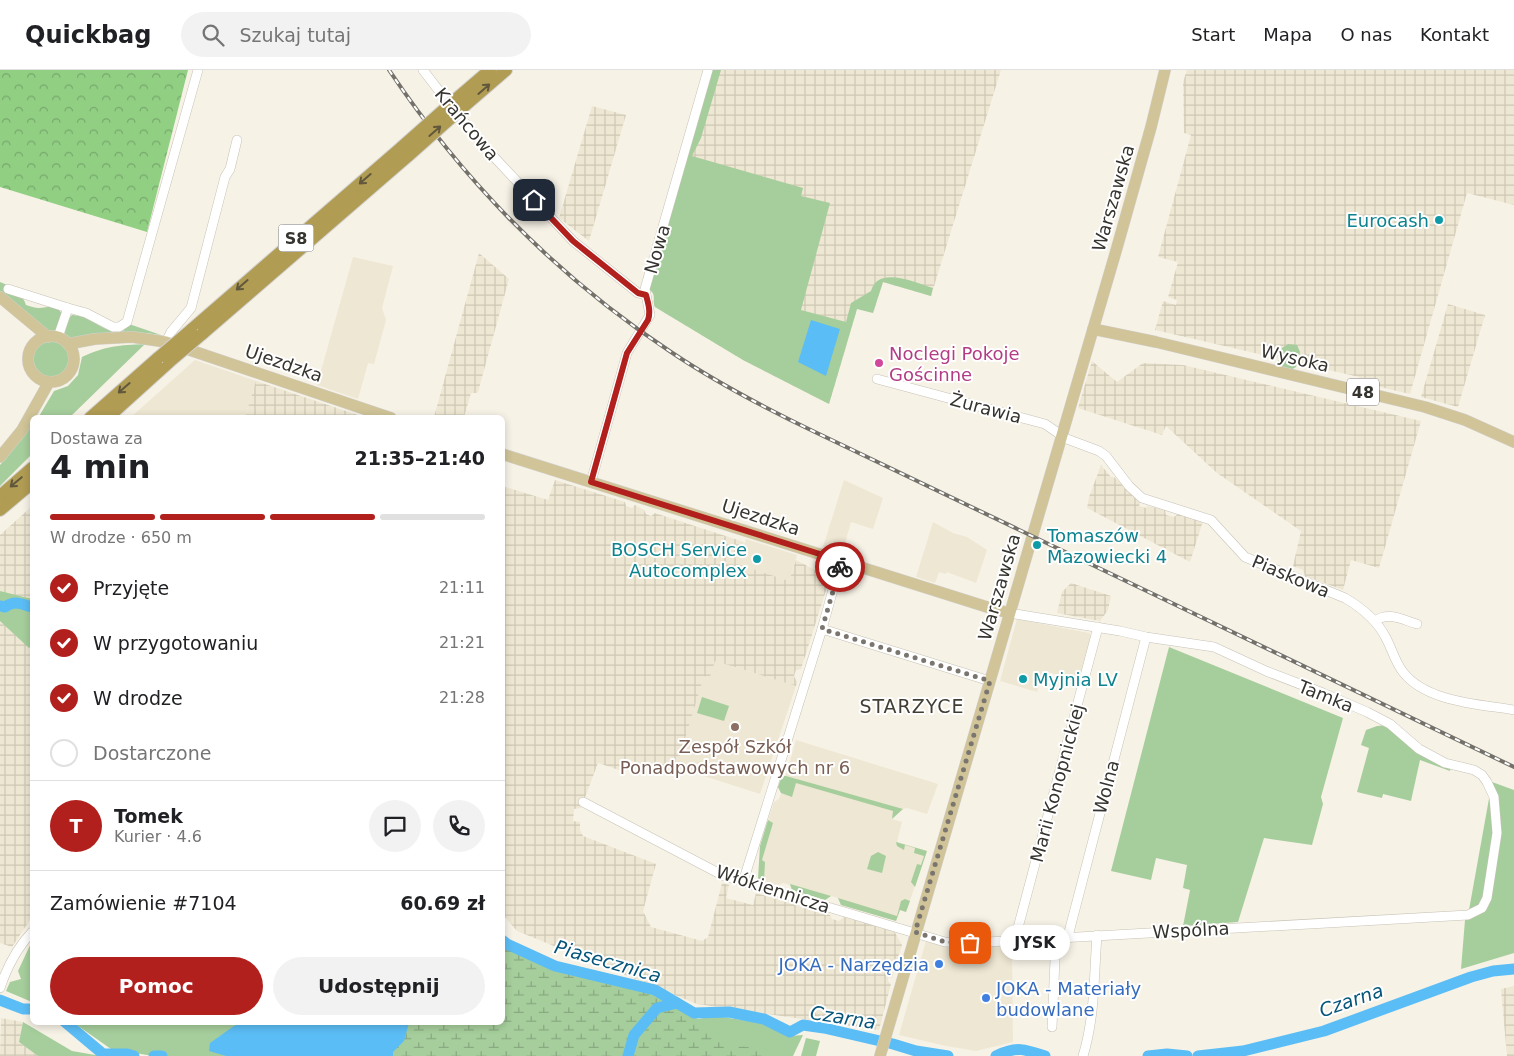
<!DOCTYPE html>
<html lang="pl">
<head>
<meta charset="utf-8">
<style>
	body { margin:0; font-family:"DejaVu Sans",sans-serif; background:#f2f2f2; color:#202124; height:100vh; display:flex; flex-direction:column; font-size:19px; white-space:nowrap }
	* { box-sizing:border-box; margin:0 }
	p { font-size:16px; color:#757577 }
	.icon { flex:none; width:28px; height:28px; fill:none; stroke:currentColor; stroke-width:2; stroke-linecap:round; stroke-linejoin:round }
	.map { position:relative; flex:1; overflow:hidden }
	.details { position:absolute; left:30px; top:345px; width:475px; height:610px; display:flex; flex-direction:column; background:#fff; border-radius:8px; box-shadow:0 2px 8px #0003 }
	.details>* { flex:none }
	.pin { position:absolute; display:grid; place-items:center; width:42px; height:42px; color:#fff; margin:-21px; border-radius:10px; box-shadow:0 2px 8px #0006 }
	.courier { position:absolute; display:grid; place-items:center; width:50px; height:50px; margin:-25px; border:4px solid #b1201d; border-radius:50%; background:#fff; color:#222; box-shadow:0 1px 6px #0007 }
	.bubble { position:absolute; height:35px; border-radius:18px; background:#fff; box-shadow:0 2px 8px #0003; font-size:16px; font-weight:800; line-height:35px; text-align:center }
	.headline em { font-style:normal; font-weight:800 }
	.headline div { display:flex; flex-direction:column-reverse }
	.headline { display:flex; align-items:center; justify-content:space-between; height:85px; padding:0 20px }
	h1 { font-size:32px; font-weight:800; line-height:38px }
	.bar { display:grid; grid-template-columns:repeat(4,1fr); gap:8px 5px; align-content:center; height:60px; padding:0 20px }
	.bar i { height:6px; border-radius:4px; background:#e0e0e0 }
	.bar .active { background:#b1201d }
	.bar p { grid-column:span 4 }
	.line { display:flex; align-items:center; gap:12px; padding:0 20px; border-top:1px solid #e0e0e0 }
	.line div { flex:1 }
	.round { display:grid; place-items:center; flex:none; width:52px; height:52px; border-radius:26px; background:#f2f2f2 }
	ol { padding:0 20px; list-style:none }
	li { display:flex; align-items:center; gap:15px; height:55px }
	li p { margin-inline-start:auto }
	li .icon { padding:5px; border-radius:50%; background:#b1201d; color:#fff; stroke-width:4 }
	li:last-child { color:#757577 }
	li i { width:28px; height:28px; border:2px solid #e0e0e0; border-radius:50% }
	.button { display:flex; gap:10px; margin-top:auto; padding:10px 20px }
	.button a { flex:1; height:58px; border-radius:30px; background:#b1201d; color:#fff; font-size:20px; font-weight:800; line-height:58px; text-align:center }
	.button a+a { background:#f2f2f2; color:#202124 }
	header { display:flex; align-items:center; gap:30px; box-sizing:border-box; height:70px; padding:0 25px; background:#fff; border-bottom:1px solid #e0e0e0 }
	header strong { font-size:24px }
	nav { display:flex; gap:28px; margin-inline-start:auto; font-size:18px }
	.search { width:350px; height:45px; background:#f2f2f2; display:flex; align-items:center; gap:12px; box-sizing:border-box; padding:0 18px; border-radius:28px; color:#757577; font-size:19px }
	.map>svg:first-child { display:block }
</style>
</head>
<body>
<header>
<strong>Quickbag</strong>
<div class="search"><svg class="icon" aria-label="search" viewBox="0 0 24 24"><circle cx="10" cy="10" r="6"/><path d="M15 15l6 6"/></svg>Szukaj tutaj</div>
<nav><a>Start</a><a>Mapa</a><a>O nas</a><a>Kontakt</a></nav>
</header>
<div class="map">
<svg width="1514" height="986" viewBox="0 0 1514 986">
	<defs>
		<pattern id="industrial-grid" width="8" height="8" patternUnits="userSpaceOnUse" patternTransform="scale(1.25)"><rect width="8" height="8" fill="#eee7d3"/><path d="M0 4h8M4 0v8" fill="none" stroke="#cdc7b5"/></pattern>
		<pattern id="forest-crowns" width="20" height="18" patternUnits="userSpaceOnUse" patternTransform="scale(1.25)"><rect width="20" height="18" fill="#91cf83"/><path d="M2 6a3 3 0 1 1 6 0M12 15a3 3 0 1 1 6 0" fill="none" stroke="#77a96c"/></pattern>
		<pattern id="wetland-marsh" width="20" height="14" patternUnits="userSpaceOnUse" patternTransform="scale(1.25)"><rect width="20" height="14" fill="#a6ce9c"/><path d="M1 5h8M5 5V1M11 12h8M15 12V8" fill="none" stroke="#88a880"/></pattern>
	</defs>
	<rect width="100%" height="100%" fill="#f7f2e6"/>
	<g fill="#eee7d3">
		<path d="M353 187 393 196 382 238 386 250 374 294 368 293 358 329 317 315Z"/>
		<path d="M195 290 256 311 245 347 130 348Z"/>
		<path d="M844 410 883 428 873 459 851 452 842 483 823 477Z"/>
		<path d="M933 452 953 463 967 467 987 480 976 513 947 502 946 504 939 502 935 513 916 507Z"/>
		<path d="M746 469 797 485 789 511 737 494Z"/>
		<path d="M1017 549 1089 563 1092 567 1081 610 1043 601 1037 622 1000 611Z"/>
		<path d="M715 591 796 616 760 724 676 697 704 605Z"/>
		<path d="M796 670 938 714 927 744 907 738 903 739 892 747V749L902 752 897 772 927 781 906 842 900 840 896 851 841 835 838 828 831 826 825 830 792 820 790 815 783 813 778 816 758 809 760 776 774 732 779 729 781 723 778 717 782 706 786 705Z"/>
		<path d="M926 871 948 877 1012 876 1013 972 976 981 946 976 899 965Z"/>
	</g>
	<g fill="url(#industrial-grid)">
		<path d="M711 0H1001L931 226 883 212 873 243 857 239 829 334 743 290 655 237 653 232 655 227 653 222 648 219Z"/>
		<path d="M1187 0H1514V135L1467 123 1410 324 1358 312 1359 307 1155 260 1163 231 1176 235 1177 230 1168 227 1178 192 1158 187 1191 65 1184 63 1183 12Z"/>
		<path d="M592 36 626 45 589 171 559 148Z"/>
		<path d="M479 183 509 209 478 322 477 323H471L464 347H434Z"/>
		<path d="M1448 234 1485 245 1458 337 1421 327Z"/>
		<path d="M1092 291 1117 312 1143 293 1183 295 1421 351 1379 498 1351 490 1343 520 1305 506 1303 500 1293 496 1301 461 1217 403 1166 356 1162 365 1078 338Z"/>
		<path d="M256 311 364 347H245Z"/>
		<path d="M1101 395 1111 407H1114L1140 433 1139 436 1146 438 1147 436 1165 440 1166 445 1174 447 1178 444 1203 451 1190 492 1087 438 1089 427Z"/>
		<path d="M555 410 625 432 626 436 632 438 635 435 644 440 646 444 651 446 655 443 744 472 738 494 789 511 796 490 830 508 801 599 796 600 794 606 797 612 796 616 715 591 710 607 704 606 674 705 626 689 622 701 598 693 581 738 574 739 573 751 580 752V760L583 766 656 794 643 841 651 857 702 871 708 867 722 813 729 815 726 828 753 835 756 823 830 845 832 849 839 851 844 847 894 861 902 875 892 908 889 907 888 909V911L891 914 879 960 697 934 517 861 503 845 502 416 548 430Z"/>
		<path d="M32 436V847L12 877 0 873V465Z"/>
		<path d="M1071 513 1111 526 1108 540 1100 551 1057 543 1062 522Z"/>
		<path d="M1514 916V986H1507L1501 919Z"/>
		<path d="M1 948 23 952 19 972 38 986H0Z"/>
	</g>
	<g fill="#a6ce9c">
		<path d="M711 0H721L701 68 692 86 803 118 801 126 830 133 801 240 846 252 851 233 871 221C878 195 916 213 933 218L931 226 883 212 873 243 857 239 829 334 743 290 655 237C652 228 657 224 648 219Z"/>
		<path d="M0 212C11 216 23 224 26 235 30 236 35 238 39 238 49 238 55 233 62 244L57 260 51 263 0 222Z"/>
		<path d="M72 245C91 245 104 265 123 261L129 254 161 265 145 263 70 270 65 265C65 258 67 249 72 245Z"/>
		<circle cx="51" cy="289" r="18"/>
		<path d="M145 274 70 347 38 348 54 321 68 316 78 305 82 287C106 276 119 275 145 274Z"/>
		<path d="M1288 274 1297 275 1300 282 1296 297 1291 300 1281 298 1278 293 1282 278Z"/>
		<path d="M32 355V384L0 416V395Z"/>
		<path d="M0 521 32 529V578L30 577 29 578 0 551Z"/>
		<path d="M1169 577 1343 648 1321 727 1323 734 1312 775 1264 768 1238 852 1183 856 1190 820 1183 818 1187 795 1156 788 1151 810 1111 801Z"/>
		<path d="M702 627 729 636 724 651 697 643Z"/>
		<path d="M1389 655 1451 696 1450 701 1420 690 1411 731 1383 724 1382 728 1357 722 1369 678 1361 675 1366 660 1377 656Z"/>
		<path d="M782 706H786L903 739 892 749 893 741 796 713 792 727 781 723 778 717Z"/>
		<path d="M1492 712 1514 720V883L1461 899 1465 850 1469 840Z"/>
		<path d="M768 750 773 753 762 790 765 792 764 811 758 809 760 776Z"/>
		<path d="M896 772 927 781 915 817 911 812 917 794 921 795 924 786 914 783 915 778 905 775 904 780 897 776Z"/>
		<path d="M878 782 886 786 882 803 867 799 871 786Z"/>
		<path d="M790 814 831 826 825 830 792 820Z"/>
		<path d="M838 828 897 846 901 831 905 829 910 831 906 842 900 840 896 851 841 835Z"/>
		<path d="M32 871V932L6 921 10 912 21 909 18 901Z"/>
		<path d="M503 872 506 875 555 897 639 918 698 949 715 946 763 953 790 966 803 965 793 986H153L111 979 74 953 502 952Z"/>
		<path d="M23 952 72 981 101 986H38L19 972Z"/>
		<path d="M806 968 820 971 816 986H801Z"/>
	</g>
	<path fill="url(#forest-crowns)" d="M0 0H188L147 162 0 117Z"/>
	<path fill="url(#wetland-marsh)" d="M503 874 554 898 640 919 672 934 696 950 704 960 714 968 727 975 758 978 772 986H393V982L404 970 409 953 502 952Z"/>
	<g fill="#5bbdf5">
		<path d="M811 250 840 259 826 306 798 292Z"/>
		<path d="M242 953V952L409 953 404 971 393 982V986H226L209 981 210 973 234 956Z"/>
	</g>
	<g fill="none" stroke-linecap="round" stroke-linejoin="round">
		<g stroke="#5bbdf5" stroke-width="11">
			<path d="M0 536 5 537C15 530 21 534 32 537"/>
			<path d="M502 870 507 874 555 896 655 920 694 943 729 942 764 949 790 962 803 955 824 958 893 974 916 981 948 986"/>
			<path d="M0 930 23 939H32"/>
			<path d="M65 952 103 984H127L134 986"/>
			<path d="M154 986H162"/>
			<path d="M628 986 634 965 657 938 677 933"/>
			<path d="M996 986C1016 976 1025 979 1045 986"/>
			<path d="M1148 986 1167 984 1187 986"/>
			<path d="M1198 986 1243 981 1324 961 1471 907 1493 901 1514 899"/>
		</g>
		<g stroke="#c7c2b6" stroke-width="10">
			<g id="minor">
				<path d="M423 0 453 39 495 88 573 171 638 223 646 225"/>
				<path d="M8 219 68 238"/>
				<path d="M58 267 68 238 86 243 113 257H119L127 252 198 0"/>
				<path d="M166 272 171 262 191 238 225 107 230 99 237 70"/>
				<path d="M877 309 1045 354 1067 369 1099 381 1106 386 1129 416 1142 428 1211 450 1245 487 1345 528C1362 538 1377 550 1386 568 1392 579 1395 592 1403 602 1426 632 1479 634 1514 640"/>
				<path d="M591 412 627 283 650 245 645 219 708 0"/>
				<path d="M1375 551C1388 541 1403 550 1417 554"/>
				<path d="M822 559 990 611"/>
				<path d="M583 732 724 806 945 872 970 873 1468 845 1482 838 1487 828 1497 763 1494 727 1487 712 1482 705 1474 700 1445 693 1419 679 1390 654 1367 642 1323 623 1266 601 1214 577 1146 567 1120 561 1009 543"/>
				<path d="M743 812 822 559 841 491"/>
				<path d="M1068 866 1146 567"/>
				<path d="M1015 869 1098 557"/>
				<path d="M0 918C7 897 17 878 32 862"/>
				<path d="M1052 957 1056 867"/>
				<path d="M1083 986C1095 947 1094 905 1097 865"/>
			</g>
		</g>
		<g stroke="#d3d2d1" stroke-width="12">
			<g id="major">
				<path d="M0 227 48 267"/>
				<path d="M1093 259 1156 272 1425 337 1465 350 1514 372"/>
				<circle cx="51" cy="289" r="23"/>
				<path d="M68 274 95 269 132 267 166 272 391 348"/>
				<path d="M502 384 987 537 1009 543"/>
				<path d="M0 387 22 360 49 312"/>
				<path d="M880 986 1116 181 1151 57 1165 0"/>
			</g>
		</g>
		<g stroke="#d3d2d1" stroke-width="14">
			<g id="highway">
				<path d="M455 30 490 0"/>
				<path d="M462 38 506 0"/>
				<path d="M191 260 402 77"/>
				<path d="M202 264 409 85"/>
				<path d="M90 348 158 288"/>
				<path d="M107 348 169 292"/>
				<path d="M0 426 32 398"/>
				<path d="M0 440 32 413"/>
			</g>
		</g>
		<use href="#minor" stroke="#fff" stroke-width="9"/>
		<use href="#major" stroke="#d0c498" stroke-width="11"/>
		<use href="#highway" stroke="#b19c54" stroke-width="12"/>
		<g stroke="#74716a" stroke-width="4">
			<path id="rail" d="M389 0C464 112 559 208 671 282 717 313 767 339 817 363L1514 697"/>
		</g>
		<use href="#rail" stroke="#fff" stroke-width="2" stroke-dasharray="5.5" stroke-linecap="butt"/>
		<g stroke="#d3d2d1" stroke-width="14" stroke-linecap="butt">
			<g id="highway-bridge">
				<path d="M402 77 455 30"/>
				<path d="M409 85 462 38"/>
				<path d="M158 288 191 260"/>
				<path d="M169 292 202 264"/>
			</g>
		</g>
		<use href="#highway-bridge" stroke="#b19c54" stroke-width="12"/>
	</g>
	<defs><path id="oneway-shaft" d="M-6 0H5M1.5-3L5.5 0L1.5 3" fill="none" stroke-width="1.6" stroke-linecap="round" stroke-linejoin="round" transform="scale(1.25)"/></defs>
	<g stroke="#61583c">
		<use href="#oneway-shaft" transform="translate(484 19) rotate(-41)"/>
		<use href="#oneway-shaft" transform="translate(435 61) rotate(-41)"/>
		<use href="#oneway-shaft" transform="translate(365 109) rotate(139)"/>
		<use href="#oneway-shaft" transform="translate(242 215) rotate(139)"/>
		<use href="#oneway-shaft" transform="translate(124 318) rotate(139)"/>
		<use href="#oneway-shaft" transform="translate(16 412) rotate(140)"/>
	</g>
	<g fill="none" stroke-linecap="round" stroke-linejoin="round">
		<path stroke="#7a766f" stroke-width="5" stroke-dasharray="0 9" d="M840 497 822 559 990 611 915 862 945 872 970 873"/>
		<path stroke="#b1201d" stroke-width="6" d="M534 130 573 171 638 223 646 225C648 233 651 241 648 250L627 283 591 412 842 491 840 497"/>
	</g>
	<g fill="#0f9aa8" stroke="#fff" stroke-width="2">
		<circle cx="1439" cy="150" r="5"/>
		<circle cx="1037" cy="475" r="5"/>
		<circle cx="757" cy="489" r="5"/>
		<circle cx="1023" cy="609" r="5"/>
	</g>
	<circle fill="#d1479c" stroke="#fff" stroke-width="2" cx="879" cy="293" r="5"/>
	<circle fill="#8d6e63" stroke="#fff" stroke-width="2" cx="735" cy="657" r="5"/>
	<g fill="#3f7fe0" stroke="#fff" stroke-width="2">
		<circle cx="939" cy="894" r="5"/>
		<circle cx="986" cy="928" r="5"/>
	</g>
	<g text-anchor="middle" dominant-baseline="central" stroke-width="4" stroke-linejoin="round" paint-order="stroke">
		<g fill="#fff" stroke="#72716d" stroke-width="1">
			<rect x="278.5" y="154.5" width="35" height="27" rx="4"/>
			<rect x="1347" y="308.5" width="32" height="27" rx="4"/>
		</g>
		<g font-size="16" font-weight="bold" fill="#36342f">
			<text x="296" y="168">S8</text>
			<text x="1363" y="322">48</text>
		</g>
		<g font-size="18" fill="#36342f" stroke="#fff">
			<text transform="translate(467 54) rotate(50)">Krańcowa</text>
			<text transform="translate(1113 128) rotate(-74)">Warszawska</text>
			<text transform="translate(657 179) rotate(-74)">Nowa</text>
			<text transform="translate(1295 288) rotate(13)">Wysoka</text>
			<text transform="translate(284 293) rotate(19)">Ujezdzka</text>
			<text transform="translate(986 338) rotate(15)">Żurawia</text>
			<text transform="translate(761 447) rotate(18)">Ujezdzka</text>
			<text transform="translate(1291 506) rotate(23)">Piaskowa</text>
			<text transform="translate(999 517) rotate(-74)">Warszawska</text>
			<text transform="translate(1326 626) rotate(22)">Tamka</text>
			<text transform="translate(1057 713) rotate(-75)">Marii Konopnickiej</text>
			<text transform="translate(1106 717) rotate(-75)">Wolna</text>
			<text transform="translate(773 819) rotate(18)">Włókiennicza</text>
			<text transform="translate(1191 860) rotate(-3)">Wspólna</text>
		</g>
		<g font-size="18" fill="#0d838f" stroke="#fff" text-anchor="end">
			<text x="1429" y="150">Eurocash</text>
			<text x="1047" y="465" text-anchor="start">Tomaszów<tspan x="1047" dy="21">Mazowiecki 4</tspan></text>
			<text x="747" y="479">BOSCH Service<tspan x="747" dy="21">Autocomplex</tspan></text>
			<text x="1033" y="609" text-anchor="start">Myjnia LV</text>
		</g>
		<g font-size="18" fill="#b23c85" stroke="#fff" text-anchor="start">
			<text x="889" y="283">Noclegi Pokoje<tspan x="889" dy="21">Gościnne</tspan></text>
		</g>
		<g font-size="18" fill="#785e54" stroke="#fff">
			<text x="735" y="676">Zespół Szkół<tspan x="735" dy="21">Ponadpodstawowych nr 6</tspan></text>
		</g>
		<g font-size="18" fill="#366cbe" stroke="#fff" text-anchor="end">
			<text x="929" y="894">JOKA - Narzędzia</text>
			<text x="996" y="918" text-anchor="start">JOKA - Materiały<tspan x="996" dy="21">budowlane</tspan></text>
		</g>
		<g font-size="19" letter-spacing="1" fill="#423e34" stroke="#fff">
			<text x="912" y="636">STARZYCE</text>
		</g>
		<g font-size="19" font-style="italic" fill="#06567b" stroke="#fff">
			<text transform="translate(608 891) rotate(16)">Piasecznica</text>
			<text transform="translate(1351 930) rotate(-19)">Czarna</text>
			<text transform="translate(843 947) rotate(9)">Czarna</text>
		</g>
	</g>
</svg>
<div class="pin" style="left:970px;top:873px;background:#ea580c"><svg class="icon" aria-label="bag" viewBox="0 0 24 24"><path d="M5 8h14l-1 12H6zM9 8a3 3 0 0 1 6 0"/></svg></div>
<div class="pin" style="left:534px;top:130px;background:#1f2937"><svg class="icon" aria-label="home" viewBox="0 0 24 24"><path d="M3 11l9-7 9 7M6 9v11h12V9"/></svg></div>
<div class="courier" style="left:840px;top:497px"><svg class="icon" aria-label="bike" viewBox="0 0 24 24"><circle cx="6" cy="16" r="4"/><circle cx="18" cy="16" r="4"/><path d="M6 16l4-8h5l3 8M10 8l3 8H6M13 5h3"/></svg></div>
<div class="bubble" style="left:1000px;top:855px;width:70px">JYSK</div>
<section class="details">
<div class="headline"><div><h1>4 min</h1><p>Dostawa za</p></div><em>21:35–21:40</em></div>
<div class="bar"><i class="active"></i><i class="active"></i><i class="active"></i><i></i><p>W drodze · 650 m</p></div>
<ol>
<li><svg class="icon" aria-label="check" viewBox="0 0 24 24"><path d="M5 12l5 5 9-10"/></svg>Przyjęte<p>21:11</p></li>
<li><svg class="icon" aria-label="check" viewBox="0 0 24 24"><path d="M5 12l5 5 9-10"/></svg>W przygotowaniu<p>21:21</p></li>
<li><svg class="icon" aria-label="check" viewBox="0 0 24 24"><path d="M5 12l5 5 9-10"/></svg>W drodze<p>21:28</p></li>
<li><i></i>Dostarczone</li>
</ol>
<div class="line" style="height:90px"><b class="round" style="background:#b1201d;color:#fff">T</b><div><b>Tomek</b><p>Kurier · 4.6</p></div><a class="round"><svg class="icon" aria-label="chat" viewBox="0 0 24 24"><path d="M4 5h16v11H9l-5 4z"/></svg></a><a class="round"><svg class="icon" aria-label="phone" viewBox="0 0 24 24"><path d="M5 4h4l2 5-3 2q2 4 5 5l2-3 5 2v4C11 20 4 13 5 4z"/></svg></a></div>
<div class="line" style="height:65px"><div>Zamówienie #7104</div><b>60.69 zł</b></div>
<div class="button"><a>Pomoc</a><a>Udostępnij</a></div>
</section>
</div>
</body>
</html>
